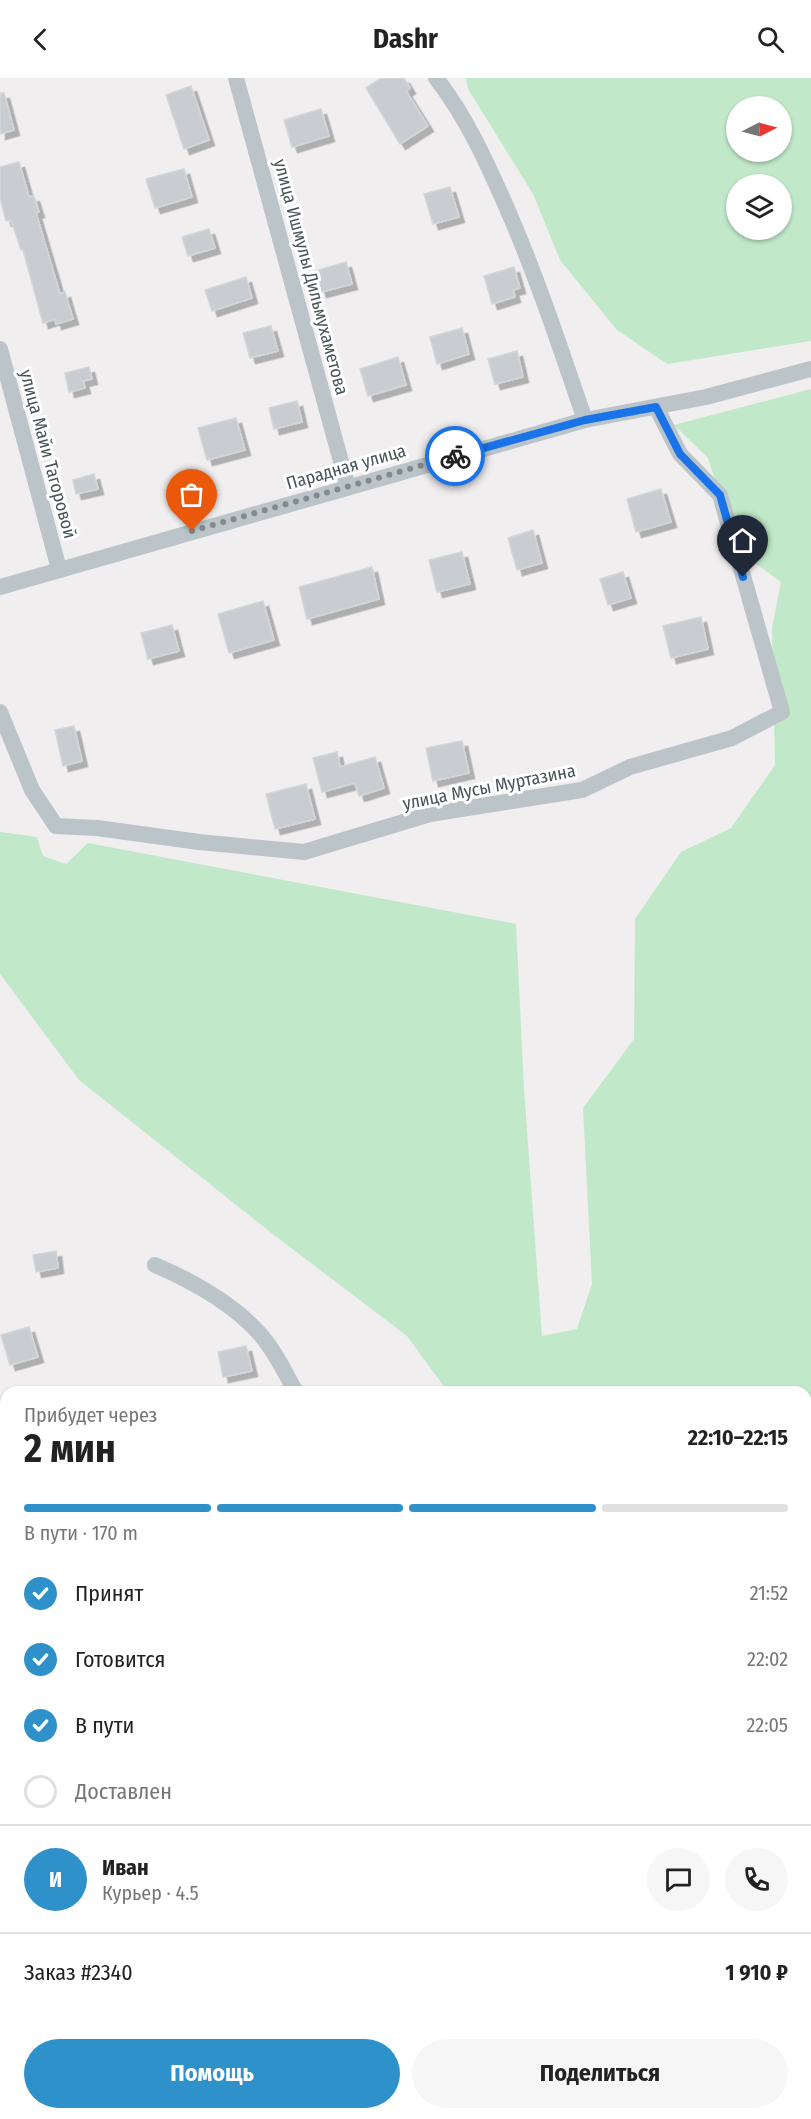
<!DOCTYPE html>
<html lang="ru">
<head>
<meta charset="utf-8">
<style>
	body { margin:0; font-family:"Fira Sans Condensed",sans-serif; background:#f6f6f6; color:#222; height:100vh; display:flex; flex-direction:column; font-size:22px; white-space:nowrap }
	* { box-sizing:border-box; margin:0 }
	p { font-size:20px; color:#767676 }
	.icon { flex:none; width:33px; height:33px; fill:none; stroke:currentColor; stroke-width:2; stroke-linecap:round; stroke-linejoin:round }
	.map { position:relative; flex:1; overflow:hidden }
	.side { position:absolute; left:0px; top:1308px; width:812px; height:734px; display:flex; flex-direction:column; background:#fff; border-radius:18px 18px 0 0; box-shadow:0 2px 4px #0004 }
	.side>* { flex:none }
	.needle { width:39px; rotate:84deg }
	.tools { position:absolute; left:726px; top:18px; display:grid; gap:12px }
	.tools a { display:grid; place-items:center; width:66px; height:66px; border-radius:50%; background:#fff; box-shadow:0 2px 4px #0004; font-size:30px }
	.pin { position:absolute; display:grid; place-items:center; width:51px; height:51px; color:#fff; margin:-62px -26px; border-radius:50% 50% 50% 0; rotate:-45deg; box-shadow:0 0 6px #0007 }
	.pin .icon { rotate:45deg }
	.courier { position:absolute; display:grid; place-items:center; width:60px; height:60px; margin:-30px; border:4px solid #1a73e8; border-radius:50%; background:#fff; color:#222; box-shadow:0 2px 8px #0007 }
	.head em { font-style:normal; font-weight:700 }
	.head div { display:flex; flex-direction:column-reverse }
	.head { display:flex; align-items:center; justify-content:space-between; height:102px; padding:0 24px }
	h1 { font-size:39px; font-weight:700; line-height:45px }
	.bar { display:grid; grid-template-columns:repeat(4,1fr); gap:9px 6px; align-content:center; height:72px; padding:0 24px }
	.bar i { height:8px; border-radius:4px; background:#e0e0e0 }
	.bar .current { background:#2f91c9 }
	.bar p { grid-column:span 4 }
	.line { display:flex; align-items:center; gap:15px; padding:0 24px; border-top:2px solid #e0e0e0 }
	.line div { flex:1 }
	.round { display:grid; place-items:center; flex:none; width:63px; height:63px; border-radius:32px; background:#f6f6f6 }
	ol { padding:0 24px; list-style:none }
	li { display:flex; align-items:center; gap:18px; height:66px }
	li p { margin-inline-start:auto }
	li .icon { padding:6px; border-radius:50%; background:#2f91c9; color:#fff; stroke-width:4 }
	li:last-child { color:#767676 }
	li i { width:33px; height:33px; border:3px solid #e0e0e0; border-radius:50% }
	.primary-button { display:flex; gap:12px; margin-top:auto; padding:12px 24px }
	.primary-button a { flex:1; height:69px; border-radius:36px; background:#2f91c9; color:#fff; font-size:24px; font-weight:700; line-height:69px; text-align:center }
	.primary-button a+a { background:#f6f6f6; color:#222 }
	header { display:flex; justify-content:space-between; align-items:center; height:78px; padding:0 24px; background:#fff; font-size:27px; font-weight:700 }
	.map>svg:first-child { display:block }
</style>
</head>
<body>
<header><svg class="icon" aria-label="back" viewBox="0 0 24 24"><path d="M15 5l-7 7 7 7"/></svg>Dashr<svg class="icon" aria-label="search" viewBox="0 0 24 24"><circle cx="10" cy="10" r="6"/><path d="M15 15l6 6"/></svg></header>
<div class="map">
<svg width="811" height="2041" viewBox="0 0 811 2041">
	<defs>
		<filter id="shadow"><feDropShadow dx="5.5" dy="5.5" stdDeviation="0" flood-color="#0004"/></filter>
	</defs>
	<rect width="100%" height="100%" fill="#f0eeee"/>
	<g fill="#c1e9c9" fill-rule="evenodd">
		<path d="M466 0H811V263L667 286 617 252 560 182 533 116 468 11ZM736 28H782V74H736ZM736 106H782V152H736Z"/>
		<path d="M811 311V1577L806 1573V1314H448L407 1258 274 1157 79 1002 0 896V754L37 759 43 778 66 786 88 765 516 846 524 1011 542 1258 577 1251 592 1206 583 1030 634 961 635 841 681 774 731 750 775 687 772 550 781 504 745 478 733 458 708 380 674 347Z"/>
	</g>
	<g fill="#c9ccd0" stroke="#d3d6d9" stroke-width="1.5" filter="url(#shadow)">
		<path d="M381 0H404L410 10 406 13 428 48 400 66 366 10Z"/>
		<path d="M191 8 209 62 184 71 166 17Z"/>
		<path d="M0 15H4L14 52 0 56Z"/>
		<path d="M321 31 329 58 292 69 284 42Z"/>
		<path d="M19 84 29 119 34 118 39 134 36 135 60 216 65 214 73 241 56 246 55 241 43 245 23 172H21L11 142 6 143 0 120V89Z"/>
		<path d="M184 91 192 119 155 130 146 101Z"/>
		<path d="M450 109 459 139 433 146 424 116Z"/>
		<path d="M209 151 215 170 188 178 182 159Z"/>
		<path d="M346 184 352 206 321 214 315 193Z"/>
		<path d="M514 189 520 210 513 212 515 219 492 226 484 198Z"/>
		<path d="M246 199 252 220 212 233 205 212Z"/>
		<path d="M271 248 278 273 250 280 243 255Z"/>
		<path d="M462 250 469 276 437 286 430 259Z"/>
		<path d="M517 273 523 299 495 306 488 281Z"/>
		<path d="M398 279 406 307 368 318 360 291Z"/>
		<path d="M89 289 92 301 83 303 85 310 69 314 65 295Z"/>
		<path d="M297 323 302 344 274 351 269 330Z"/>
		<path d="M236 340 245 372 207 382 198 350Z"/>
		<path d="M94 396 98 411 76 416 73 402Z"/>
		<path d="M661 411 671 444 636 454 627 421Z"/>
		<path d="M533 452 542 485 517 492 508 460Z"/>
		<path d="M462 474 470 506 437 514 429 482Z"/>
		<path d="M372 489 379 521 307 541 299 509Z"/>
		<path d="M623 494 631 520 608 527 600 501Z"/>
		<path d="M263 523 274 562 229 575 218 536Z"/>
		<path d="M701 539 708 571 671 580 663 548Z"/>
		<path d="M172 547 179 573 148 581 141 555Z"/>
		<path d="M74 648 82 683 63 688 55 652Z"/>
		<path d="M462 663 469 695 433 703 426 670Z"/>
		<path d="M337 674 340 689 375 679 384 710 359 718 355 705 322 714 313 680Z"/>
		<path d="M306 706 315 741 275 751 266 716Z"/>
		<path d="M56 1173 58 1190 36 1194 33 1177Z"/>
		<path d="M29 1249 38 1279 10 1287 1 1257Z"/>
		<path d="M246 1268 252 1293 223 1299 218 1274Z"/>
	</g>
	<g fill="none" stroke-linecap="round" stroke-linejoin="round">
		<g stroke="#bbc5c9" stroke-width="16">
			<path d="M236 0 348 409"/>
			<path d="M436 0C467 40 486 83 506 128 537 199 560 269 585 342"/>
			<path d="M0 271 59 491"/>
			<path d="M0 509 585 342 706 319 811 291"/>
			<path d="M0 634 32 712 56 748 97 750 199 764 304 774 430 736 582 712 630 689 732 660 782 634 720 417 680 376 656 329"/>
			<path d="M155 1187C192 1203 232 1225 259 1255 274 1271 285 1295 296 1314"/>
			<path d="M806 1639 811 1643"/>
			<path d="M806 1868 811 1869"/>
			<path d="M203 2036 225 2041"/>
		</g>
	</g>
	<g fill="none" stroke-linecap="round" stroke-linejoin="round">
		<path stroke="#838a8d" stroke-width="6" stroke-dasharray="0 10.8" d="M192 453 455 378"/>
		<path stroke="#1a73e8" stroke-width="8" d="M455 378 585 342 656 329 680 376 720 417 743 499"/>
	</g>
	<g text-anchor="middle" dominant-baseline="central" stroke-width="6" stroke-linejoin="round" paint-order="stroke">
		<g font-size="18" fill="#485459" stroke="#fff">
			<text transform="translate(311 199) rotate(75)">улица Ишмулы Дильмухаметова</text>
			<text transform="translate(48 376) rotate(75)">улица Майи Тагоровой</text>
			<text transform="translate(346 389) rotate(-16)">Парадная улица</text>
			<text transform="translate(489 709) rotate(-11)">улица Мусы Муртазина</text>
		</g>
	</g>
</svg>
<div class="tools">
<a><svg class="needle" viewBox="-14 -14 28 28"><path d="M0-13l5 13h-10z" fill="#e53935"/><path d="M0 13l5-13h-10z" fill="#767676"/></svg></a>
<a><svg class="icon" aria-label="layers" viewBox="0 0 24 24"><path d="M12 4l9 5-9 5-9-5zM3 14l9 5 9-5"/></svg></a>
</div>
<div class="pin" style="left:192px;top:453px;background:#ea580c"><svg class="icon" aria-label="bag" viewBox="0 0 24 24"><path d="M5 8h14l-1 12H6zM9 8a3 3 0 0 1 6 0"/></svg></div>
<div class="pin" style="left:743px;top:499px;background:#1f2937"><svg class="icon" aria-label="home" viewBox="0 0 24 24"><path d="M3 11l9-7 9 7M6 9v11h12V9"/></svg></div>
<div class="courier" style="left:455px;top:378px"><svg class="icon" aria-label="bike" viewBox="0 0 24 24"><circle cx="6" cy="16" r="4"/><circle cx="18" cy="16" r="4"/><path d="M6 16l4-8h5l3 8M10 8l3 8H6M13 5h3"/></svg></div>
<section class="side">
<div class="head"><div><h1>2 мин</h1><p>Прибудет через</p></div><em>22:10–22:15</em></div>
<div class="bar"><i class="current"></i><i class="current"></i><i class="current"></i><i></i><p>В пути · 170 m</p></div>
<ol>
<li><svg class="icon" aria-label="check" viewBox="0 0 24 24"><path d="M5 12l5 5 9-10"/></svg>Принят<p>21:52</p></li>
<li><svg class="icon" aria-label="check" viewBox="0 0 24 24"><path d="M5 12l5 5 9-10"/></svg>Готовится<p>22:02</p></li>
<li><svg class="icon" aria-label="check" viewBox="0 0 24 24"><path d="M5 12l5 5 9-10"/></svg>В пути<p>22:05</p></li>
<li><i></i>Доставлен</li>
</ol>
<div class="line" style="height:108px"><b class="round" style="background:#2f91c9;color:#fff">И</b><div><b>Иван</b><p>Курьер · 4.5</p></div><a class="round"><svg class="icon" aria-label="chat" viewBox="0 0 24 24"><path d="M4 5h16v11H9l-5 4z"/></svg></a><a class="round"><svg class="icon" aria-label="phone" viewBox="0 0 24 24"><path d="M5 4h4l2 5-3 2q2 4 5 5l2-3 5 2v4C11 20 4 13 5 4z"/></svg></a></div>
<div class="line" style="height:78px"><div>Заказ #2340</div><b>1 910 ₽</b></div>
<div class="primary-button"><a>Помощь</a><a>Поделиться</a></div>
</section>
</div>
</body>
</html>
